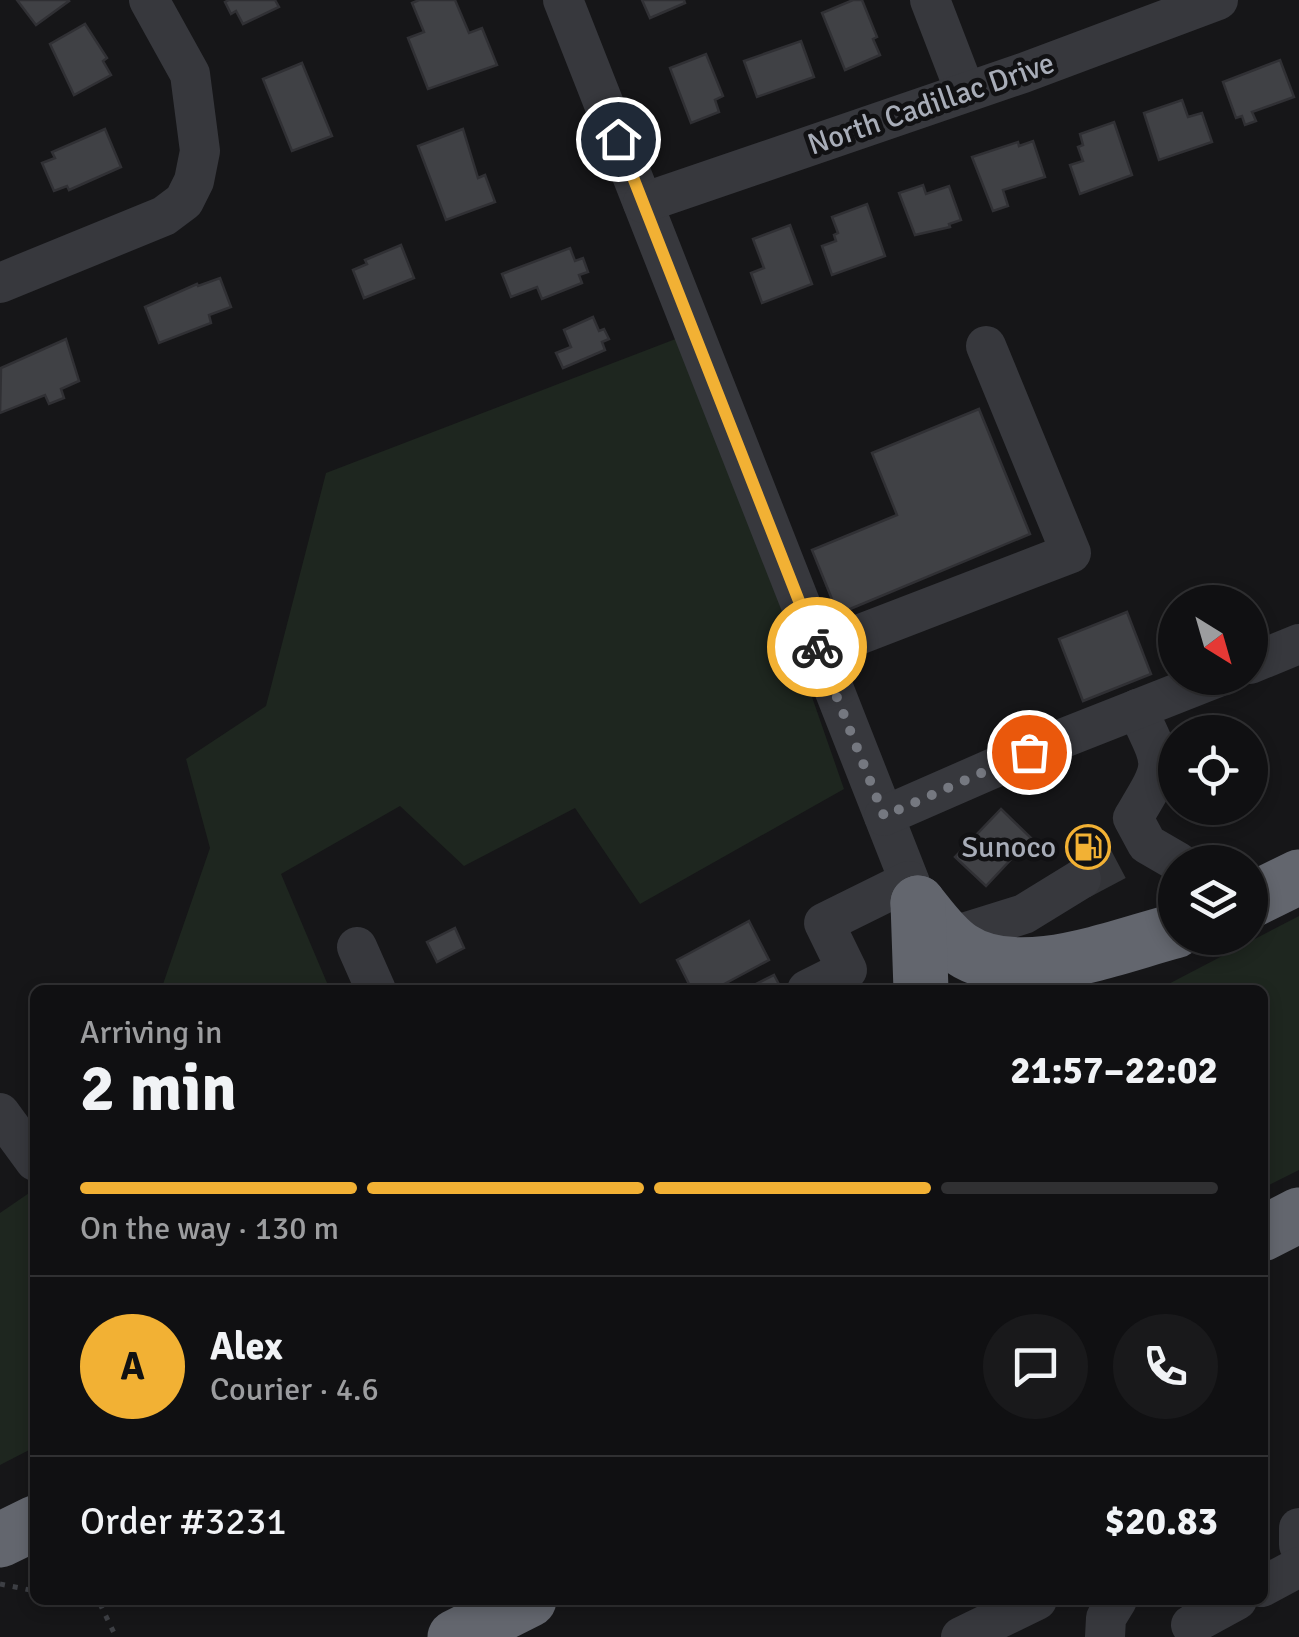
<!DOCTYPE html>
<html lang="en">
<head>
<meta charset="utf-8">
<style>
	body { margin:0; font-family:Signika,sans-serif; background:#19191b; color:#f1f3f6; height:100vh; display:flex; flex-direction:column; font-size:38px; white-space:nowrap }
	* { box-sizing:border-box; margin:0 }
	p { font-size:32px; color:#9c9d9f }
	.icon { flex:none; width:55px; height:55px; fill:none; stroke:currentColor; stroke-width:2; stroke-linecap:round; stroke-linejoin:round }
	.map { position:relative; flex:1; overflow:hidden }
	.sheet { position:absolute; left:30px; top:985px; width:1238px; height:620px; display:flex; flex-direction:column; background:#101012; border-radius:15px; box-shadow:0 5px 15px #0003,0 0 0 2px #303032 }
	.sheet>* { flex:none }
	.needle { width:65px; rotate:143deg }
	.tools { position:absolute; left:1158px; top:585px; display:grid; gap:20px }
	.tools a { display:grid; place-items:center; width:110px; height:110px; border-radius:50%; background:#101012; box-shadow:0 5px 15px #0003,0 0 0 2px #303032; font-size:50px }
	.pin { position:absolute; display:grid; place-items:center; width:85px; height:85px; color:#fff; margin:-42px; border:5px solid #fff; border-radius:50%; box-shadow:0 2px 10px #0007 }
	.courier { position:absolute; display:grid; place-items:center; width:100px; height:100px; margin:-50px; border:8px solid #f2b134; border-radius:50%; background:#fff; color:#222; box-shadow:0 2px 12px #0007 }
	.headline em { font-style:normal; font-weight:700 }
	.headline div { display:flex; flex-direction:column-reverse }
	.headline { display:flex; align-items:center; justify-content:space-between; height:170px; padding:0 50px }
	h1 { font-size:65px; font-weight:700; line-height:75px }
	.bar { display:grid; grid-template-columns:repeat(4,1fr); gap:15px 10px; align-content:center; height:120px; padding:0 50px }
	.bar i { height:12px; border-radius:8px; background:#303032 }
	.bar .selected { background:#f2b134 }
	.bar p { grid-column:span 4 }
	.line { display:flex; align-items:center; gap:25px; padding:0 50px; border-top:2px solid #303032 }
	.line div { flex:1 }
	.round { display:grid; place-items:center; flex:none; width:105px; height:105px; border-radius:52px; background:#19191b }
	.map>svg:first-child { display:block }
</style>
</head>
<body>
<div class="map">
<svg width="1299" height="1637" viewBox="0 0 1299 1637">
	<rect width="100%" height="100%" fill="#161618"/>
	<g fill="#1e261f">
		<path d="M686 335 844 789 640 904 575 808 464 866 400 806 281 874 330 990H161L210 848 186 759 266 706 326 473Z"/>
		<path d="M1299 916V1170L1263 1188 1262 990H1157Z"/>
		<path d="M35 1189V1447L0 1465V1213Z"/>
	</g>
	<g fill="#404145" stroke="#303034" stroke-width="2.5">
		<path d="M17 0H68L69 1 36 25Z"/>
		<path d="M229 0H275L279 7 243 24 236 11 231 14 225 2Z"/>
		<path d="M419 0H455L469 33 482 28 497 65 428 89 408 38 424 32 412 3Z"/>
		<path d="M642 0H684L685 3 650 18Z"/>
		<path d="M853 0H862L877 37 873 39 880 55 845 70 822 13Z"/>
		<path d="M85 24 107 58 103 61 111 75 74 95 50 44Z"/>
		<path d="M801 41 814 77 757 97 744 61Z"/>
		<path d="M706 54 723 96 715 100 719 112 691 123 670 68Z"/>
		<path d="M1280 60 1294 97 1252 112 1256 121 1245 125 1242 116 1236 118 1223 82Z"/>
		<path d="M302 63 332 136 292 151 263 79Z"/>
		<path d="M1182 100 1188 117 1202 113 1212 142 1159 160 1144 113Z"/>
		<path d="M1114 122 1132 175 1080 194 1070 165 1083 161 1078 147 1083 145 1080 134Z"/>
		<path d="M105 129 121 167 69 190 67 186 54 191 42 163 55 158 52 152Z"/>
		<path d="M463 129 478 178 485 175 495 202 446 220 418 146Z"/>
		<path d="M1033 141 1045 177 1003 190 1008 206 993 211 972 157 1018 142 1019 146Z"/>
		<path d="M923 185 926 194 949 186 961 220 949 224 950 227 915 235 899 193Z"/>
		<path d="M867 204 885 256 832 275 822 246 836 241 834 235 838 233 832 217Z"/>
		<path d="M790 225 812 284 762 303 751 273 764 268 753 239Z"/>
		<path d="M401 245 414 278 364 298 353 270 367 264 365 260Z"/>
		<path d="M570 248 575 261 583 258 588 272 579 275 582 283 542 299 537 287 511 297 502 274Z"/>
		<path d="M220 278 231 307 209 315 211 323 159 343 145 307 197 284 198 286Z"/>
		<path d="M593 317 599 331 604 329 609 339 602 342 605 350 563 368 556 353 571 347 564 330Z"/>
		<path d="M66 339 79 381 61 389 64 398 49 404 45 395 0 413 1 368Z"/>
		<path d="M979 409 1030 534 838 614 812 550 897 515 872 453Z"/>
		<path d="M1127 612 1151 674 1083 701 1059 639Z"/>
		<path d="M1001 809 1031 838 986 886 955 857Z"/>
		<path d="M749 921 769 960 713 990H692L677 960Z"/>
		<path d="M455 928 464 948 437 962 427 942Z"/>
		<path d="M774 975 782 990H744Z"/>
	</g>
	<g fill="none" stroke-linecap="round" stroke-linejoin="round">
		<path stroke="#333438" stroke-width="40" stroke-dasharray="40 20" stroke-linecap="butt" d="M1081 879 1121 858"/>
		<g stroke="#3d3f44" stroke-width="5" stroke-dasharray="5 8" stroke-linecap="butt">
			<path d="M0 1584 35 1591"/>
			<path d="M80 1600 100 1604"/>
			<path d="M100 1604 116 1637"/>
		</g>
		<g stroke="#37383d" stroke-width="40">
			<path d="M563 0 918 903"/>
			<path d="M930 0 965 91"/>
			<path d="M643 203 1023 73 1218 0"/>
			<path d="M0 283 164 216 184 201 194 181 200 151 190 74 149 0"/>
			<path d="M819 650 1071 553 986 346"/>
			<path d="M1250 664 1299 644"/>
			<path d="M1137 709C1165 769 1167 761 1133 818L1147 844 1178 862"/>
			<path d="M884 816 1051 743 1216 678"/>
			<path d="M947 938 1024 914 1081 879"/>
			<path d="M357 947 376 990"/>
			<path d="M807 990 847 970 824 923 909 881"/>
			<path d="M0 1113 35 1161"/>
			<path d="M1299 1528V1545"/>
			<path d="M1262 1587 1299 1567"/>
			<path d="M1191 1625 1237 1600"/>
			<path d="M961 1637 1037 1600"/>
			<path d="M1105 1637 1106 1618 1117 1600"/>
		</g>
		<g stroke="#63666e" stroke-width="55">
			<path d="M1250 901 1299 877"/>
			<path d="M918 903C931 919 944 938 961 949 1017 987 1114 947 1175 931"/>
			<path d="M918 903 921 990"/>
			<path d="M1262 1234 1299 1215"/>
			<path d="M0 1540 35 1523"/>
			<path d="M455 1637 529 1600"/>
		</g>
	</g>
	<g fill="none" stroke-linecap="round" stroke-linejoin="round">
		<path stroke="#757880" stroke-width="10" stroke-dasharray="0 18" d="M817 647 884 816 1029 752"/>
		<path stroke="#f2b134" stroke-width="12" d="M618 139 817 647"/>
	</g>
	<defs>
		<g id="fuel-ring" transform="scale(2.25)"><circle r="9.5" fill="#111113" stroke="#f2b134" stroke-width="1.5"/><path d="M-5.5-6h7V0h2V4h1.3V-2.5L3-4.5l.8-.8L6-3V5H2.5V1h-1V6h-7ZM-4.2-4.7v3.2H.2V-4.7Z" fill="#f2b134"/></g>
	</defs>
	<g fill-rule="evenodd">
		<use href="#fuel-ring" x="1088" y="847"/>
	</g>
	<g text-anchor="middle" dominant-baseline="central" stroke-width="9" stroke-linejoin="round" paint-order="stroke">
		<g font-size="30" fill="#a8adb8" stroke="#111113">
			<text transform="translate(931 104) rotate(-19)">North Cadillac Drive</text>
		</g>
		<g font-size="30" fill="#a8adb8" stroke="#111113" text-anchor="end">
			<text x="1056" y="847">Sunoco</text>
		</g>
	</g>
</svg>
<div class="tools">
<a><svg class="needle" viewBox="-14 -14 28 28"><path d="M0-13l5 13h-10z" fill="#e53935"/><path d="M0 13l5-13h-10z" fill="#9c9d9f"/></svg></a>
<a><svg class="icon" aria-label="locate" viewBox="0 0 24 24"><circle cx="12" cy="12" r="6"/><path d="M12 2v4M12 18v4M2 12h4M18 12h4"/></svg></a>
<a><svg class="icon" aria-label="layers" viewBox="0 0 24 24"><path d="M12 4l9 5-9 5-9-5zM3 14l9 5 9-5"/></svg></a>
</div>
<div class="pin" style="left:1029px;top:752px;background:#ea580c"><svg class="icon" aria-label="bag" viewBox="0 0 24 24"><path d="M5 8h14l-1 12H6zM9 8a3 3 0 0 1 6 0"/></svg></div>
<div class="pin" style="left:618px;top:139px;background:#1f2937"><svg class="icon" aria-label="home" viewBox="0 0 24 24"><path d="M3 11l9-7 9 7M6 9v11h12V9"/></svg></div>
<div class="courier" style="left:817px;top:647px"><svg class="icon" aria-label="bike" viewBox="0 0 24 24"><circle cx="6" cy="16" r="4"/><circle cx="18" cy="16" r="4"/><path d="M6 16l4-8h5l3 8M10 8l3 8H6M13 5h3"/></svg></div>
<section class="sheet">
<div class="headline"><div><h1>2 min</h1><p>Arriving in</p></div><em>21:57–22:02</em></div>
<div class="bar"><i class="selected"></i><i class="selected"></i><i class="selected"></i><i></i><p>On the way · 130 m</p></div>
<div class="line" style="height:180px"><b class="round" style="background:#f2b134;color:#111">A</b><div><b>Alex</b><p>Courier · 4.6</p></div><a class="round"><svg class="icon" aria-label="chat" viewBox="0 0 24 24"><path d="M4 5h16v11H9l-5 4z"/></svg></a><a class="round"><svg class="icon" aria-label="phone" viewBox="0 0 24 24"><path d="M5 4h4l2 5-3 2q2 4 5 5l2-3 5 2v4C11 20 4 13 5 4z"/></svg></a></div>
<div class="line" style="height:130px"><div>Order #3231</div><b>$20.83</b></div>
</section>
</div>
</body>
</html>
